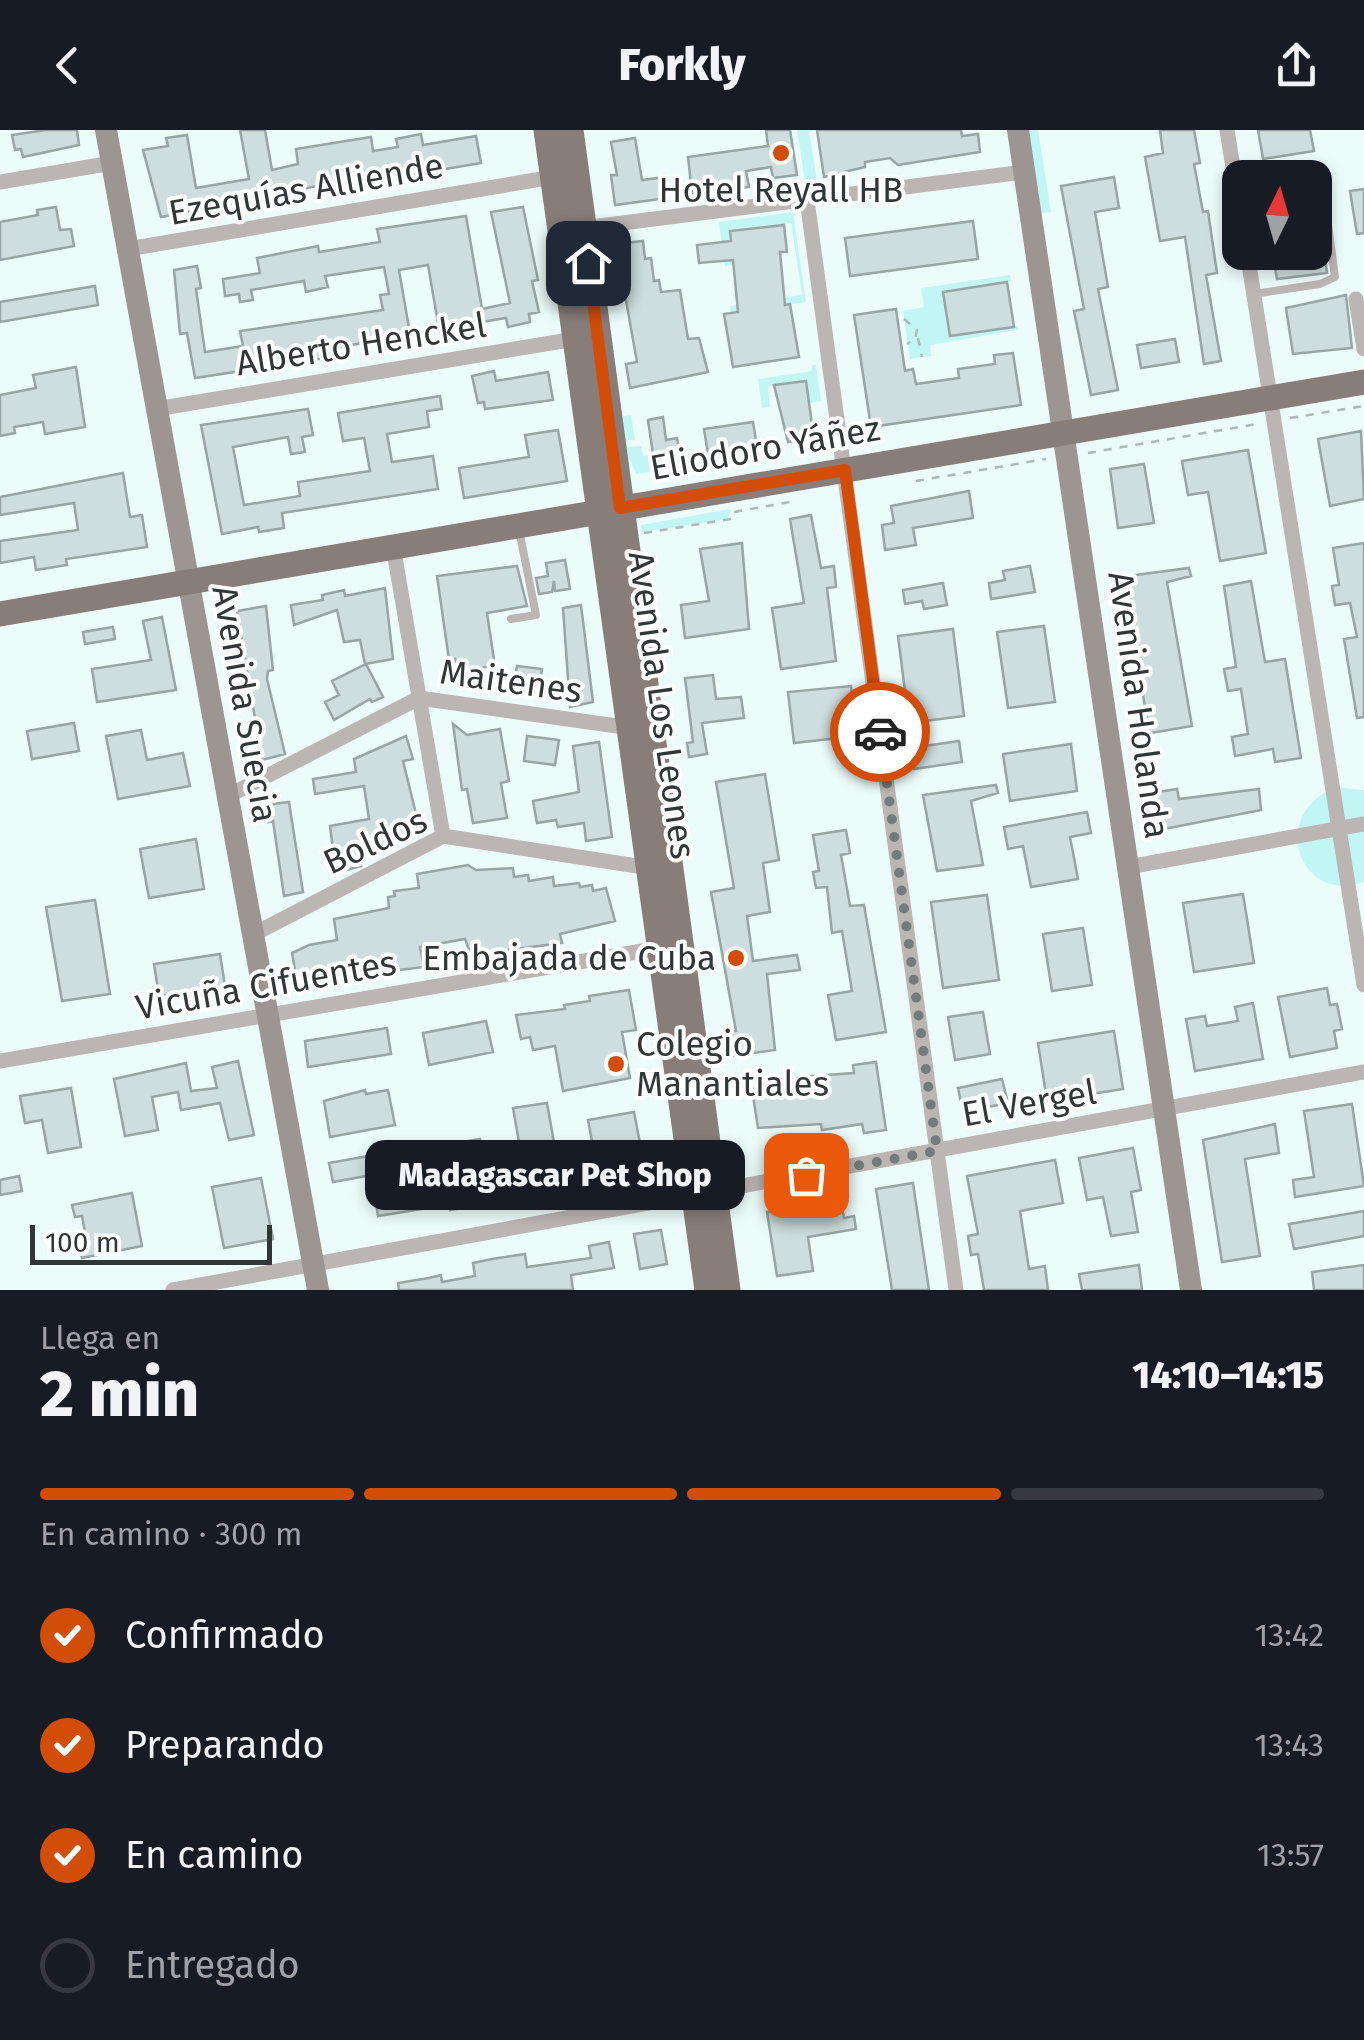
<!DOCTYPE html>
<html lang="es">
<meta charset="utf-8">
<style>
:root{--surface:#171b24;--page:#242831;--text:#f1f3f6;--muted:#9ea1a6;--line:#363941;--accent:#d24d07}
body{margin:0;font-family:"Fira Sans",sans-serif;background:var(--page);color:var(--text);height:100vh;display:flex;flex-direction:column;font-size:38px;white-space:nowrap}
*{box-sizing:border-box;margin:0}
p{font-size:32px;color:var(--muted)}
.icon{flex:none;width:55px;height:55px;fill:none;stroke:currentColor;stroke-width:2;stroke-linecap:round;stroke-linejoin:round}
.map{position:relative;height:1160px;overflow:hidden}
.panel{display:flex;flex-direction:column;background:var(--surface);flex:1}
.panel>*{flex:none}
.needle{width:65px;rotate:5deg}
.tools{position:absolute;left:1222px;top:30px;display:grid;gap:20px}
.tools a{display:grid;place-items:center;width:110px;height:110px;border-radius:20px;background:var(--surface);box-shadow:0 5px 15px #0003;font-size:50px}
.scale{position:absolute;left:30px;bottom:25px;width:242px;box-sizing:border-box;padding-left:10px;border:5px solid #313737;border-top:0;font-size:28px;line-height:35px;white-space:nowrap;color:#313737;-webkit-text-stroke:8px #fff;paint-order:stroke}
.pin{position:absolute;display:grid;place-items:center;width:85px;height:85px;color:#fff;margin:-42px;border-radius:20px;box-shadow:0 5px 15px #0006}
.courier{position:absolute;display:grid;place-items:center;width:100px;height:100px;margin:-50px;border:8px solid #d24d07;border-radius:50%;background:#fff;color:#222;box-shadow:0 2px 12px #0007}
.bubble{position:absolute;height:70px;border-radius:20px;background:var(--surface);box-shadow:0 5px 15px #0003;font-size:32px;font-weight:800;line-height:70px;text-align:center}
.headline em{font-style:normal;font-weight:800}
.headline div{display:flex;flex-direction:column-reverse}
.headline{display:flex;align-items:center;justify-content:space-between;height:170px;padding:0 40px}
h1{font-size:65px;font-weight:800;line-height:75px}
.bar{display:grid;grid-template-columns:repeat(4,1fr);gap:15px 10px;align-content:center;height:120px;padding:0 40px}
.bar i{height:12px;border-radius:8px;background:var(--line)}
.bar .current{background:var(--accent)}
.bar p{grid-column:span 4}
ol{padding:0 40px;list-style:none}
li{display:flex;align-items:center;gap:30px;height:110px}
li p{margin-inline-start:auto}
li .icon{padding:10px;border-radius:50%;background:var(--accent);color:#fff;stroke-width:4}
li:last-child{color:var(--muted)}
li i{width:55px;height:55px;border:5px solid var(--line);border-radius:50%}
header{display:flex;justify-content:space-between;align-items:center;height:130px;padding:0 40px;background:var(--surface);font-size:45px;font-weight:800}
.map>svg:first-child{display:block}
.green{fill:#c2f6f5}
.building{fill:#cedddd;stroke:#97a6a5;stroke-width:2.5}
.lines{fill:none;stroke-linecap:round;stroke-linejoin:round}
.path{stroke:#adb9b9;stroke-width:2.5;stroke-dasharray:8 8;stroke-linecap:butt}
.lane{stroke:#bbb5b3;stroke-width:8}
.street{stroke:#bbb5b3;stroke-width:15}
.secondary{stroke:#9d9591;stroke-width:22}
.primary{stroke:#887d79;stroke-width:25}
.done{stroke:#727c7c;stroke-width:10;stroke-dasharray:0 18}
.route{stroke:#d24d07;stroke-width:12}
.poi-dot{fill:#d24d07;stroke:#fff;stroke-width:4}
.labels{text-anchor:middle;dominant-baseline:central;stroke-width:8;stroke-linejoin:round;paint-order:stroke}
.street-label{font-size:35px;fill:#313737;stroke:#fff}
.poi-label{font-size:35px;fill:#313737;stroke:#fff}
</style>
<header><svg class="icon" aria-label="back" viewBox="0 0 24 24"><path d="M15 5l-7 7 7 7"/></svg>Forkly<svg class="icon" aria-label="share" viewBox="0 0 24 24"><path d="M12 15V3M7 8l5-5 5 5M5 13v7h14v-7"/></svg></header>
<div class="map">
<svg width="1364" height="1160" viewBox="0 0 1364 1160">
<rect width="100%" height="100%" fill="#ecfcfb"/>
<!-- green -->
<path class="green" d="M797,0H816L809,2L818,56L806,57Z
M1027,0H1038L1051,82L1040,83Z
M793,82L806,172L731,183L730,176L802,165L791,93L730,101L733,135L725,136L719,92Z
M1010,145L1011,151L943,163L950,206L1018,196V200L930,215L931,226L910,229L903,181L924,177L921,158Z
M812,235H816L821,271L809,273L805,251L768,256L770,277L762,278L758,249L812,241Z
M631,285L635,310H628L626,300L628,317L641,316L643,326L662,323L663,332L681,330L682,337L636,344L629,327L630,342H624L617,287Z
M731,379L728,389L642,402L641,395Z
M1336,657L1364,660V752C1300,775 1267,685 1336,657Z"/>
<!-- building -->
<path class="building" d="M46,0H77L79,15L23,27L21,19L15,20L12,5Z
M240,0H265L272,40L298,34L296,19L371,7L373,21L398,17L396,9L421,4L423,15L476,6L481,33L404,46L402,37L303,59L302,53L275,59L276,66L161,87L143,20L168,16L166,8L187,5L196,58L249,49Z
M766,0H790L797,45L773,48L771,37L746,41L749,57L692,63L688,27L768,16Z
M817,0H961L962,6L978,4L980,22L898,35L890,28L865,32V37L824,47Z
M1160,0H1194L1200,33L1194,34L1203,82L1208,81L1217,143L1206,145L1221,231L1204,234L1185,107L1160,111L1145,27L1163,23Z
M1258,0H1310L1314,21L1263,29Z
M635,8L642,50L665,47L668,68L615,75L611,45H617L611,12Z
M1114,47L1119,78L1095,82L1108,157L1098,159L1118,260L1091,265L1074,181L1084,179L1061,56Z
M1364,59V103L1357,104L1350,61Z
M56,77L60,100L71,99L74,116L0,130V92L38,85L37,80Z
M523,77L538,150L532,151L539,182L529,184L530,192L508,197L506,188L439,199L428,135L399,140L410,204L330,219L332,227L195,248L187,203L180,204L174,140L197,136L201,158L196,159L205,222L243,216L240,201L383,180L380,165L389,164L384,137L325,146L328,157L306,162L304,151L251,160L253,170L240,172L239,164L225,166L223,149L260,143L257,128L318,116L319,122L380,112L377,99L466,86L482,179L510,173L491,82Z
M1315,88H1320L1327,143L1277,149L1274,133L1283,128L1282,122H1315Z
M973,91L978,129L850,146L845,108Z
M784,95L787,122H780L785,175L790,174L799,227L733,237L724,184L738,182L733,130L699,133L697,115L731,111L730,101Z
M643,111L645,129L651,128L654,151L659,150L661,162L680,160L688,209L699,208L708,242L630,258L626,234L637,232L616,114Z
M1007,152L1014,197L950,206L943,162Z
M95,156L98,175L0,192V172Z
M1346,165L1352,218L1293,224L1286,178Z
M896,179L905,241L913,239L916,254L959,248L958,239L995,234L994,225L1013,223L1021,275L871,297L854,185Z
M1175,209L1179,232L1141,238L1137,215Z
M76,237L85,297L45,304L43,292L14,297L15,303L0,306V265L36,258L33,245Z
M494,241L496,251L548,242L553,270L485,279L484,272L478,273L472,246Z
M806,251L814,309L788,312L774,255Z
M440,266L442,279L427,281L429,297L387,304L392,332L433,326L438,359L282,383L284,398L259,402L258,397L222,404L201,295L308,279L313,305L302,307L305,322L291,324L288,307L233,317L244,375L300,366L298,352L370,341L364,308L343,311L338,283Z
M663,287L666,310L677,308L681,330L663,333L662,323L653,324L648,290Z
M753,292L757,317L708,324L704,299Z
M558,300L567,351L464,368L459,338L529,327L525,305Z
M1361,301L1364,369L1330,376L1318,309Z
M1248,320L1266,423L1220,431L1208,362L1188,365L1182,331Z
M1144,334L1154,393L1118,398L1110,339Z
M123,343L130,387L142,385L147,417L66,429L67,435L36,440L34,427L0,433V411L78,400L74,373L0,385V367Z
M969,361L973,388L913,398L916,415L885,420L882,395L894,393L891,376Z
M811,385L821,438L834,436L836,457L827,458L836,531L781,539L772,478L804,473L790,389Z
M742,413L749,499L685,508L681,475L709,471L700,419Z
M1364,413V587L1357,588L1344,509L1357,507L1350,473L1335,475L1332,456L1339,455L1333,418Z
M565,430L570,459L555,461L554,451L552,462L539,464L536,448L548,446L546,433Z
M517,436L527,476L487,483L495,536L456,541L455,529L449,530L437,446Z
M1030,436L1035,462L991,469L989,453L1005,450L1003,441Z
M1189,438L1191,446L1167,452L1192,596L1145,604L1143,590H1147L1126,458L1122,459L1120,447Z
M1251,451L1265,532L1285,529L1301,628L1275,632L1273,619L1235,626L1232,607L1248,604L1241,559L1228,561L1224,539L1236,537L1224,456Z
M943,453L947,475L924,479L922,471L905,474L903,460Z
M385,458L393,529L365,534L360,510L344,512L337,480L294,495L291,475L323,470L322,465L344,460L345,466Z
M581,475L593,572L570,577L563,478Z
M266,476L273,540L268,541L267,549L285,624L262,630L237,481Z
M162,487L176,560L97,572L92,539L151,530L143,491Z
M1044,496L1055,572L1008,578L997,502Z
M113,497L115,509L85,514L83,502Z
M953,499L964,586L909,593L898,506Z
M366,534L383,567L372,572L370,569L334,590L325,572L339,565L332,551Z
M517,536L542,539L540,553L532,552V558L514,556Z
M713,545L716,569L741,567L744,588L702,593L707,624L689,627L687,613L693,612L685,548Z
M851,556L856,606L794,613L788,562Z
M74,593L79,621L32,629L27,601Z
M453,594L467,605L500,599L509,651L501,653L507,688L473,693L467,659L462,660Z
M141,600L147,630L183,623L190,656L118,669L106,606Z
M406,606L413,629L403,631L421,704L372,714L373,721L358,723L361,736L336,743L330,696L369,689L364,656L315,664L313,649L356,642L354,629Z
M527,606L559,610L555,635L524,631Z
M959,611L962,632L914,639L911,618Z
M599,612L612,707L586,711L584,693L558,697L556,690L537,693L533,671L579,662L573,616Z
M1071,614L1077,661L1010,671L1003,624Z
M765,644L779,730L763,733L770,782L747,786L753,831L797,825L800,840L767,844L775,920L731,926L727,902L736,901L711,762L734,758L716,652Z
M996,655L998,663L971,671L983,735L937,741L923,665Z
M1177,659L1179,669L1259,659L1261,680L1159,700L1152,663Z
M289,672L303,762L284,766L273,691L268,692L265,675Z
M1087,682L1091,703L1070,707L1078,749L1031,757L1023,716L1008,719L1004,697Z
M846,700L850,723L841,725L850,776L864,775L886,902L836,910L828,865L852,861L842,801L832,803L827,757L816,758L813,742L819,741L813,705Z
M196,709L204,759L149,768L140,719Z
M468,735L476,740L513,738L514,747L528,745L529,751L553,747L554,756L579,753L580,757L592,755L593,761L606,758L615,791L560,804L562,813L471,825L465,809L420,817L424,837L359,845L358,834L328,838L330,846L297,851L292,823L309,815L337,810L334,789L389,778L388,767L395,766L394,761L419,758L417,744Z
M1243,764L1254,833L1194,842L1183,773Z
M987,765L999,850L943,858L931,772Z
M95,770L110,864L62,871L46,777Z
M1083,798L1092,855L1052,861L1043,804Z
M220,824L225,856L159,866L154,834Z
M1327,858L1330,875L1337,874L1342,899L1334,901L1337,918L1290,927L1278,867Z
M629,860L636,900L622,902L630,948L563,961L555,916L533,920L530,907L521,909L516,885L565,879L564,875L590,871L589,866Z
M1253,873L1263,929L1195,941L1186,889L1205,886L1207,896L1238,891L1235,877Z
M983,882L990,924L955,930L948,887Z
M486,891L493,922L429,935L423,903Z
M387,898L391,924L308,937L305,911Z
M1114,901L1123,959L1047,971L1038,913Z
M238,931L254,1005L229,1010L220,973L181,980L178,962L152,967L158,1000L125,1006L114,949L186,933L191,961L217,958L212,937Z
M876,932L886,1000L864,1003L862,994L822,1000L821,994L758,998L752,959L798,953L797,947L854,943L853,935Z
M1002,949L1008,973L963,982L958,958Z
M71,958L81,1017L48,1023L42,990L25,993L20,966Z
M365,960L366,964L388,960L395,995L330,1007L324,971Z
M547,973L561,1052L527,1058L513,978Z
M1352,974L1364,1056L1295,1067L1293,1050L1314,1047L1304,981Z
M634,982L643,1029L597,1038L588,990Z
M1275,994L1279,1023L1245,1029L1260,1126L1222,1132L1203,1010Z
M480,1009L492,1073L450,1080L438,1016Z
M413,1018L422,1079L378,1086L372,1045L333,1052L329,1033Z
M1133,1018L1141,1060L1131,1062L1138,1102L1111,1106L1103,1067L1087,1070L1079,1028Z
M1055,1030L1063,1073L1020,1081L1029,1139L1045,1136L1048,1160H984L978,1124L971,1125L968,1106L978,1104L967,1046Z
M19,1046L22,1061L0,1065V1050Z
M261,1048L273,1109L224,1118L212,1057Z
M913,1053L929,1160H892L876,1059Z
M132,1063L142,1116L82,1128L79,1115L87,1113L82,1086L75,1087L72,1075Z
M841,1070L844,1088L854,1086L856,1099L808,1107L813,1141L777,1146L767,1082Z
M1364,1081V1106L1294,1119L1289,1094Z
M661,1100L667,1134L640,1139L634,1104Z
M609,1112L614,1138L571,1145L573,1160H399L398,1153L429,1148L441,1145L442,1152L475,1146L473,1133L492,1129L525,1124L527,1137L591,1128L589,1116Z
M1139,1135L1142,1160H1082L1079,1144Z
M1364,1135V1160H1314L1312,1142Z"/>
<g class="lines">
<!-- path -->
<path class="path" d="M1226,90L1231,117
M904,189L917,200L915,209L907,214
M918,208L922,227
M1290,288L1364,276
M1088,323L1257,294
M916,351L1046,329
M644,403L731,389L734,382L790,372"/>
<!-- lane -->
<path class="lane" d="M1254,164L1320,154L1335,147L1323,57
M511,489L536,485L519,400"/>
<!-- street -->
<path class="street" d="M1227,0L1240,81
M0,52L112,33
M807,70L956,1160
M583,98L1024,42
M128,119L553,47
M1247,122L1364,855
M1356,169L1364,219
M156,279L575,209
M393,416L443,706
M226,667L419,568L631,598
M1128,737L1364,694
M252,805L443,706L650,738
M0,931L660,818
M173,1160L1364,942"/>
<!-- secondary -->
<path class="secondary" d="M106,0L318,1160
M1018,0L1191,1160"/>
<!-- primary -->
<path class="primary" d="M546,0L707,1160
M571,0L728,1160
M0,484L1364,252"/>
</g>
<g class="lines">
<!-- done -->
<path class="done" d="M806,1045L937,1021L880,602"/>
<!-- route -->
<path class="route" d="M588,133L620,378L845,340L880,602"/>
</g>
<!-- markers -->
<g class="poi-dot">
<circle cx="781" cy="23" r="10"/>
<circle cx="736" cy="828" r="10"/>
<circle cx="616" cy="934" r="10"/>
</g>
<g class="labels">
<!-- street labels -->
<g class="street-label">
<text transform="translate(306 59) rotate(-10)">Ezequías Alliende</text>
<text transform="translate(361 214) rotate(-9)">Alberto Henckel</text>
<text transform="translate(765 318) rotate(-10)">Eliodoro Yáñez</text>
<text transform="translate(511 551) rotate(8)">Maitenes</text>
<text transform="translate(245 574) rotate(80)">Avenida Suecia</text>
<text transform="translate(662 575) rotate(82)">Avenida Los Leones</text>
<text transform="translate(1139 575) rotate(82)">Avenida Holanda</text>
<text transform="translate(375 711) rotate(-25)">Boldos</text>
<text transform="translate(266 855) rotate(-10)">Vicuña Cifuentes</text>
<text transform="translate(1029 973) rotate(-10)">El Vergel</text>
</g>
<!-- poi labels -->
<g class="poi-label">
<text x="781" y="60">Hotel Reyall HB</text>
<text x="716" y="828" text-anchor="end">Embajada de Cuba</text>
<text x="636" y="914" text-anchor="start">Colegio<tspan x="636" dy="40">Manantiales</tspan></text>
</g>
</g>
</svg>
<div class="tools">
<a><svg class="needle" viewBox="-14 -14 28 28"><path d="M0-13l5 13h-10z" fill="#e53935"/><path d="M0 13l5-13h-10z" fill="#9ea1a6"/></svg></a>
</div>
<div class="scale">100 m</div>
<div class="pin" style="left:806px;top:1045px;background:#ea580c"><svg class="icon" aria-label="bag" viewBox="0 0 24 24"><path d="M5 8h14l-1 12H6zM9 8a3 3 0 0 1 6 0"/></svg></div>
<div class="pin" style="left:588px;top:133px;background:#1f2937"><svg class="icon" aria-label="home" viewBox="0 0 24 24"><path d="M3 11l9-7 9 7M6 9v11h12V9"/></svg></div>
<div class="courier" style="left:880px;top:602px"><svg class="icon" aria-label="car" viewBox="0 0 24 24"><path d="M5 17H2v-5l4-1 3-4h7l3 4 3 1v5h-3M9 17h6M6 11h13"/><circle cx="7" cy="17" r="2"/><circle cx="17" cy="17" r="2"/></svg></div>
<div class="bubble" style="left:365px;top:1010px;width:380px">Madagascar Pet Shop</div>
</div>
<section class="panel">
<div class="headline"><div><h1>2 min</h1><p>Llega en</p></div><em>14:10–14:15</em></div>
<div class="bar"><i class="current"></i><i class="current"></i><i class="current"></i><i></i><p>En camino · 300 m</p></div>
<ol>
<li><svg class="icon" aria-label="check" viewBox="0 0 24 24"><path d="M5 12l5 5 9-10"/></svg>Confirmado<p>13:42</p></li>
<li><svg class="icon" aria-label="check" viewBox="0 0 24 24"><path d="M5 12l5 5 9-10"/></svg>Preparando<p>13:43</p></li>
<li><svg class="icon" aria-label="check" viewBox="0 0 24 24"><path d="M5 12l5 5 9-10"/></svg>En camino<p>13:57</p></li>
<li><i></i>Entregado</li>
</ol>
</section>
